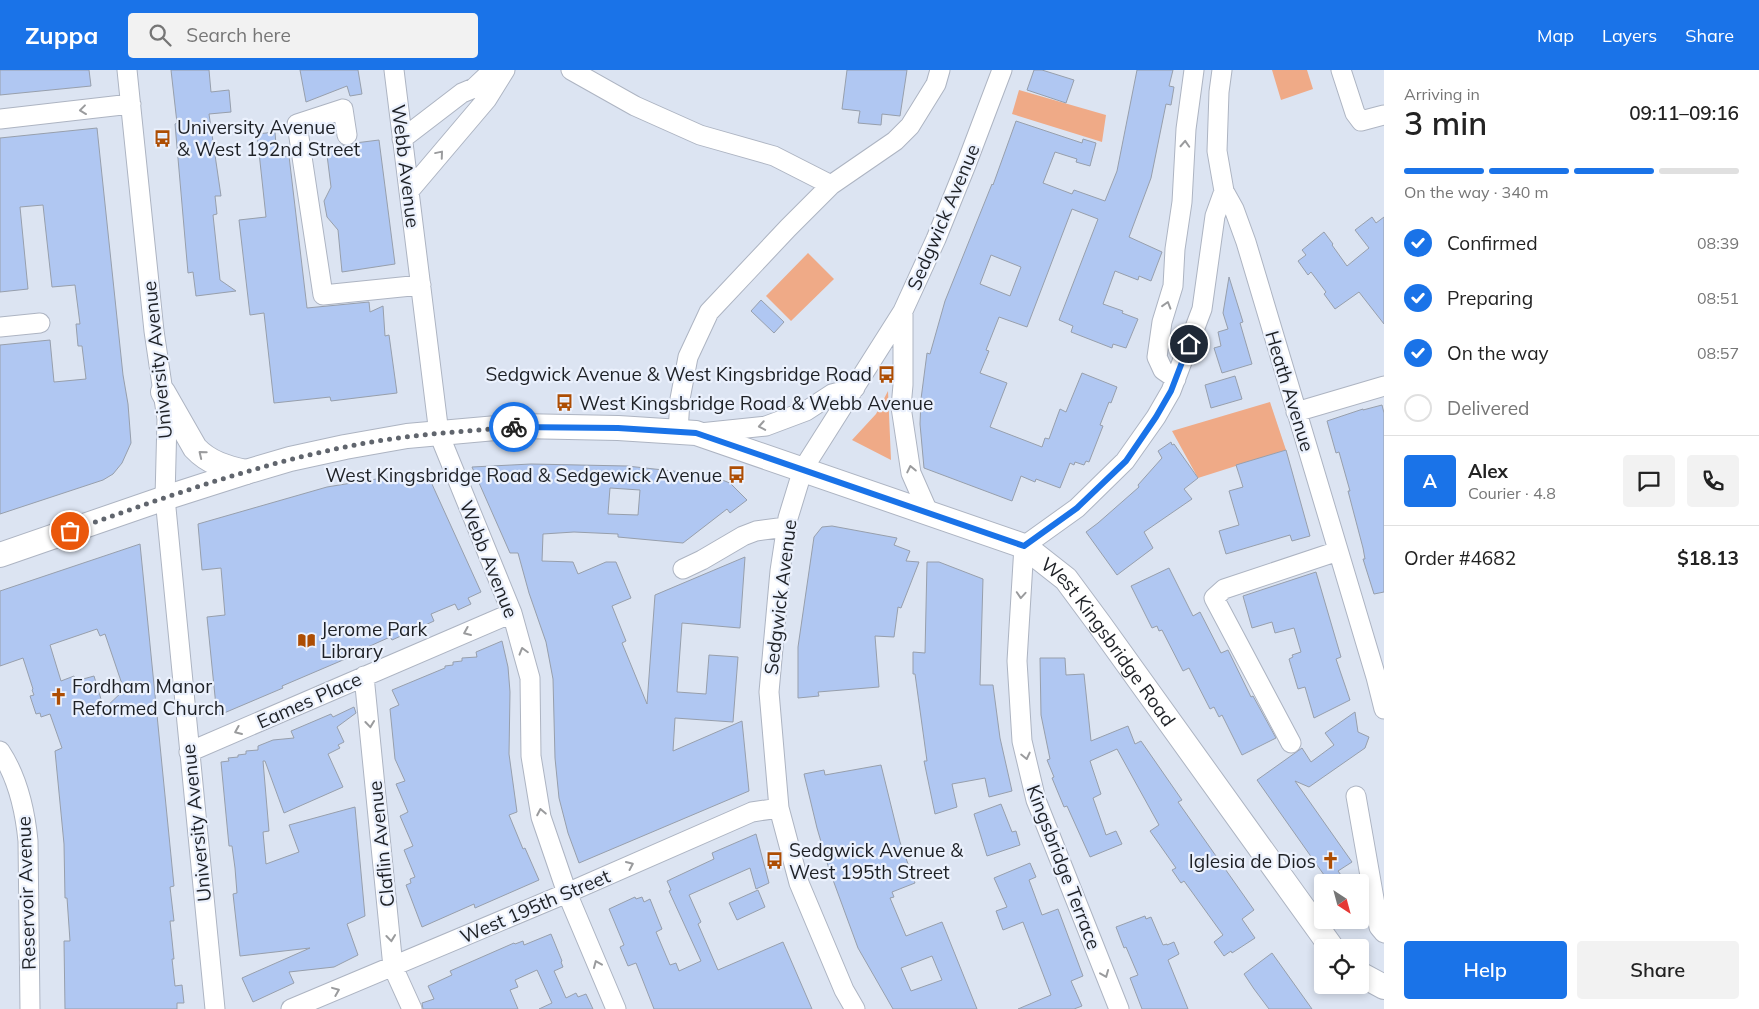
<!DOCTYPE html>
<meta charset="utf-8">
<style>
:root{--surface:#fff;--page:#f2f2f2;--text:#222;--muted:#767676;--line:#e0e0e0;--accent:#1a73e8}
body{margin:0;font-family:Mulish,sans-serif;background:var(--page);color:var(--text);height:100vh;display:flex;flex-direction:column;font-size:19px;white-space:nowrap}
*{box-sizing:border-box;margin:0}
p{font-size:16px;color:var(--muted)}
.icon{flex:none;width:28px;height:28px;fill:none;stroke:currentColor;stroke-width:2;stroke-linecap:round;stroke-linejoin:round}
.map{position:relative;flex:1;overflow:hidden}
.sheet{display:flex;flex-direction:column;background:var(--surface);width:375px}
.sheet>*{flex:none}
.needle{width:32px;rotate:144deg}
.buttons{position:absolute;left:1314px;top:804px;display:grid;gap:10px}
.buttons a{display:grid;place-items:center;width:55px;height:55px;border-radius:5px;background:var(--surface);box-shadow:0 2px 8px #0003;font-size:25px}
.pin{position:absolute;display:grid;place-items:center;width:42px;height:42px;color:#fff;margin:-21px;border:2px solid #fff;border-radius:50%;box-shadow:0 1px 5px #0007}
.courier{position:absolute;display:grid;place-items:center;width:50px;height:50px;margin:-25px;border:4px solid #1a73e8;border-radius:50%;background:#fff;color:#222;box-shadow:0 1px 6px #0007}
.overview em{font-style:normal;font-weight:600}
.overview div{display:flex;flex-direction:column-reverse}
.overview{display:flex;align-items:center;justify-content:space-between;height:85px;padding:0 20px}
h1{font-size:32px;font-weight:600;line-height:38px}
.bar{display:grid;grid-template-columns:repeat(4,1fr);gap:8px 5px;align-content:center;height:60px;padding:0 20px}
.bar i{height:6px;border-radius:4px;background:var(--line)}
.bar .selected{background:var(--accent)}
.bar p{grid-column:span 4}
.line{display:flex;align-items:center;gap:12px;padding:0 20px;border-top:1px solid var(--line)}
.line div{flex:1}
.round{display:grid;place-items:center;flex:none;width:52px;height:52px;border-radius:5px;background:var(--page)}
ol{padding:0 20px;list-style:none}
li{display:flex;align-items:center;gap:15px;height:55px}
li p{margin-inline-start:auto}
li .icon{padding:5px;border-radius:50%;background:var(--accent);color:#fff;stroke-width:4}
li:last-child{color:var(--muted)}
li i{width:28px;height:28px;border:2px solid var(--line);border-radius:50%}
.button{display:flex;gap:10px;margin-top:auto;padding:10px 20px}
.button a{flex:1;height:58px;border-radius:5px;background:var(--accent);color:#fff;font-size:20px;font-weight:600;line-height:58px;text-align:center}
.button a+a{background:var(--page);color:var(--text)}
header{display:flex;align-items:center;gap:30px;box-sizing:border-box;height:70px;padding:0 25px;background:var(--accent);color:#fff}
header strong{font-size:24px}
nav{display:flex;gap:28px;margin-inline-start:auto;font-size:18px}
.search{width:350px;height:45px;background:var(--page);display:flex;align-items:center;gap:12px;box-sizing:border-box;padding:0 18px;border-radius:5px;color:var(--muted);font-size:19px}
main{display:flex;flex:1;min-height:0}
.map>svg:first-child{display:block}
.green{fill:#efaa87}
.building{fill:#b0c7f2;stroke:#979fac;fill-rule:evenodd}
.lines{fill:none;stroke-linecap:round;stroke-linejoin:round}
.minor-casing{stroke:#adb4c2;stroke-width:21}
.major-casing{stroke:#adb4c2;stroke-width:26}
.minor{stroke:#fff;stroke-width:19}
.major{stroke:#fff;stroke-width:24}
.oneway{stroke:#9a9b9d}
.done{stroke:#60656d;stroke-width:5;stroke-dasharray:0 9}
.route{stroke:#1a73e8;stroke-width:6}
.labels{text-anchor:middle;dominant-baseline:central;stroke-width:4.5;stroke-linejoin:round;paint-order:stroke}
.poi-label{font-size:19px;fill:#1e2126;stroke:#ebf1fd;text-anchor:start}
.street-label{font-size:19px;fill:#1e2126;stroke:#ebf1fd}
</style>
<header>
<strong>Zuppa</strong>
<div class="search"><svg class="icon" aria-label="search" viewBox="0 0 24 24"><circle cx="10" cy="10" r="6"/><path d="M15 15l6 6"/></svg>Search here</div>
<nav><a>Map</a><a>Layers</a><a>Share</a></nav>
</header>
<main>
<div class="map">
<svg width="1384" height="939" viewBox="0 0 1384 939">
<rect width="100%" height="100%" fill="#dce4f2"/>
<!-- green -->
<path class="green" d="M1272,0H1307L1313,19L1281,30Z
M1019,20L1106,45L1102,72L1012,44Z
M808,183L834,209L791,251L766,226Z
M888,321L891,390L852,370L876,344Z
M1270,332L1286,380L1198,408L1172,361Z"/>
<!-- building -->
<path class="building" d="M0,0H89L91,16L0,25Z
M171,0H209L211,22L229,20L231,42L209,44L221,126H215L217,144L213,145L220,210L236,221L196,226L193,202L188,203L175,54L177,53Z
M300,0H358L362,24L350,26L347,16L306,32Z
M847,0H907L900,46L882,44L881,55L858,53L860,41L842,39Z
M1034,0H1042L1074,10L1066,33L1027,20Z
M1137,0H1173L1169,16L1174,17L1171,35L1166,34L1151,108L1129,167L1162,182L1151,211L1139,206L1138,210L1115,201L1103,234L1123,241L1122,243L1138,249L1126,278L1113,274L1112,278L1071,262L1073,256L1059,250L1098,149L1072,139L1027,257L999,247L986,280L989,281L980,303L1007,313L990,357L1042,377L1045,368L1049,369L1060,339L1066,342L1082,303L1117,317L1111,333L1109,332L1100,355L1103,356L1089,392L1086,391L1084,395L1075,392L1074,395L1070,393L1060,418L1036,409L1035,412L1021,406L1012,431L924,398L920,354L921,329L927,283L930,284L945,231L992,114L993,115L1016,51L1082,73L1083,69L1096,73L1090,96L1076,92L1077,89L1055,82L1043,113L1072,124L1074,120L1105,131L1117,101ZM991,185L1021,197L1010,226L980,214Z
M97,58L123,305L128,334L131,373L122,393L113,404L103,410L0,444V275L50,270L54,312L86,309L82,276H78L76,254H80L75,215L52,217L43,135L20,137L28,219L0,222V68Z
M275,62L277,87L289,86L307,238L369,232L370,242L383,236L385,266L389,265L397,323L331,331L330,327L274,333L264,243L250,245L239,150L266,147L257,64Z
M379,70L395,194L342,202L338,160L327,147L324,131L331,117L326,77L342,75L348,76L355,73Z
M1372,147L1376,153L1384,147V254L1359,222L1335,239L1324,224L1326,222L1311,202L1308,205L1298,191L1306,185L1302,180L1324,162L1333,174L1332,175L1347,196L1369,178L1355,160Z
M1229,207L1243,252L1240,253L1252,294L1222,303L1214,278L1221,276L1218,262L1228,259L1223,243Z
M761,230L784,252L774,263L751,241Z
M1235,306L1242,329L1211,338L1205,315Z
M1382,335L1384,343V522L1374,524L1363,489H1365L1363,478L1348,421H1350L1339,382L1336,383L1327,351L1363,339V340Z
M1171,372L1172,375L1174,374L1198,408L1184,419L1192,429L1144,462L1153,478L1117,505L1086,462L1098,453L1139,417L1138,415L1162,388L1158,381Z
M1286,380L1310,466L1292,471L1290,465L1226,484L1219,461L1239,455L1229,421L1243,417L1236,395Z
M531,394L627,396L709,405L730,413L747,430L730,443L727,439L683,473L618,467V464L574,462L543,464L542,491L573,492L578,504L606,492H616L631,528L612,536L626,571L622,573L647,634L655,525L745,487L740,558L682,553L677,622L706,624L709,585L738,587L733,652L675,648L673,681L742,651L749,721L579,793L568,763L559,728L555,688L553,609L546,572L529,523L518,483H510L472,397ZM610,418L640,420L638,445L608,444Z
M426,401L481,522L468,528L471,534L458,540L455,534L431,544L434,551L392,570L390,567L350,585V587L282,616L283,618L217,646L207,547L225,545L221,498L202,500L198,454L327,417Z
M832,456L897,468L894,475L910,481L906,491L919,492L901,538L898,537L894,567L875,566L879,617L818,622L819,626L798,628V577L814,467L822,457Z
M140,474L174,816L170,817L174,851H170L174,889H172L175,916L182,915L184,933H177V939H65L64,871H70L67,828H65L64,774L55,681L62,678L50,644L41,647L40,643L36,644L30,626L34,625L32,620L33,619L23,588L0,596V521ZM97,559L100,566L105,564L124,620L104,639L94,606L76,611L74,606L61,611L50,575Z
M927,492H939L983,509L980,615H993L1000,668L1012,721L989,727L985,708L952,714L957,737L935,744L924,691H927L915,604H913V582L925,583Z
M1169,498L1193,546L1200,542L1221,583L1228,580L1251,627L1253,626L1276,668L1242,685L1222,645L1219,647L1214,637L1210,639L1189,598L1183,601L1162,560L1159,561L1157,556L1152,558L1131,516Z
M1316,502L1341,587L1336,589L1350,630L1314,648L1305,617L1298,619L1289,589L1293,587L1292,585L1301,582L1294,558L1275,563L1272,552L1252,558L1243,526Z
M502,571L508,597L510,622L509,684L517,742L509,745L523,779L525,778L539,810L475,838L474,834L422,857L406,815L411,813L410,809L415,807L404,780L413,776L400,746L408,742L396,714L405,711L395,689L390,639L399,635L392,620L445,598V596L453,595V592L462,591V588L477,587L476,582Z
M1040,588H1065L1066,605L1084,604L1091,671L1128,656L1135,674L1141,671L1182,730L1178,732L1254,840L1242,849L1255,868L1232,883L1231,881L1224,886L1214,872L1223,865L1184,811L1181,813L1172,800L1176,798L1150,761L1159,755L1117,679L1090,691L1101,724L1093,728L1106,765L1116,761L1122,774L1090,787L1067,736L1064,737L1052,708L1054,707L1047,690L1050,689L1041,645Z
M354,637L356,643L337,657L344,672L338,675L340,678L328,684L343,717L284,743L265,691H263L269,761L263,762L266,794L299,782L289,755L355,737L365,846L347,854L358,885L334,897L289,902L294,913L253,932L242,908L310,878L240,886L233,824L237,823L235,798L232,776H229L221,692L229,691L228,688L238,687V685L246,684V681L258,680V676L273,670L294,668L291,661L331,644L333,647Z
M1355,642L1358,662L1369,667L1365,678L1309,717L1295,711L1352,792L1338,801L1341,805L1329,812L1257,710L1302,678L1311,692L1334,675L1325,663Z
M881,695L900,772L915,813L892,822L894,827L890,828L906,866L942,852L977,939H893L858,878L829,799L817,758L804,704L824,700L825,705ZM932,886L942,910L911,921L901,898Z
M1001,734L1012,762L1016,761L1020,775L987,786L974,744Z
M756,764L769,813L756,819L750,798L689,825L701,852L698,854L718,900L783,872L812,939H654L636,893L628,896L620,877L624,875L609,839L635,827L636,829L642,827L644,832L650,829L662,859L656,862L670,895L676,893L679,901L701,891L669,821L671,820L667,811L714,789L712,783Z
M1030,793L1036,807L1029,810L1042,845L1058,839L1083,906L1071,911L1082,936L1074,939H1018L1051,925L1023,852L1003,860L996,841L1007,837L994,808Z
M758,820L765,837L737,850L729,833Z
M1145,846L1146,849L1151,847L1163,875L1167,874V875L1174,872L1179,884L1168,890L1188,939H1142L1130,908L1138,905L1126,877L1124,878L1116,857Z
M551,864L562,891L561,892L563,897L554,901L566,928L576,923L578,927L586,924L593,939H539L552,933L537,900L515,910L518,917L510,920L518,939H423L422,933L434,929L428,916L452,905L450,901L514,873L515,874L523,871L524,875Z
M1272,883L1312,939H1269L1254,919L1244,904Z"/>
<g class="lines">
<defs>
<path id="minor" d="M127,0L154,261L167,349L165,428L215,939
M394,0L439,364L512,543L530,608L531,686L541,747L567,823L616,939
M571,0L635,36L700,65L774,86L831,115L895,71L910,56L936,14L940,0
M1222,0L1219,22L1217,81L1224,121L1234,139L1246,172L1376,607L1384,639
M1341,0L1355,43L1361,51L1384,45
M0,49L131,34
M347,65L343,39L297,54L323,225L421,215
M402,69L462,23L474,18L493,0
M409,121L487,29L505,0
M903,241V315L901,337L911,403L929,444
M0,257L40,253
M1176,309L1163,300L1157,287L1162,252L1173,216L1175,179L1182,132L1186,59L1194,0
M1296,342L1384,316
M678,363L680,329L688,287L709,242L788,158L831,115
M700,363L766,356L806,341L832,324L855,318
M683,499L702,490L743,466L756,461L786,457
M364,606L393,897L412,939
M1291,673L1214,528L1224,519L1338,481
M0,681C18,708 25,740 28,771L30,939
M189,682L512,543
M1356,726L1379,857L1384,863
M291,939L567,823L752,742L779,738
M855,939L844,920L799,813L779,738L769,622L780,501L788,448L803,399L903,241L936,169L966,95L1002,0
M1119,939L1036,730L1022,671L1017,591L1024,476L1077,438L1125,391L1156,347L1171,321L1202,239L1215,146L1224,121"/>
<g id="major">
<path d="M163,322L195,378C209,393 227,398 246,402"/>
<path id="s1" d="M0,485L165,428L246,402L290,389L345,377L407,366L519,356L618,358L696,363L1024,476L1066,509L1100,555L1332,878"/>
<path d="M1360,904L1384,917"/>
</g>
</defs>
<!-- minor casing -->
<use href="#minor" class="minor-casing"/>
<!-- major casing -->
<use href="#major" class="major-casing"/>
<!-- minor -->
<use href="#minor" class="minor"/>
<!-- major -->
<use href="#major" class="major"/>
</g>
<!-- one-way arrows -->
<defs><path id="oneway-chevron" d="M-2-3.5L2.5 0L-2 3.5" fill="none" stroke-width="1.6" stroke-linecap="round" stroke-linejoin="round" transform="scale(1.25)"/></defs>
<g class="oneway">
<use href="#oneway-chevron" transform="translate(83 40) rotate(173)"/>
<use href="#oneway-chevron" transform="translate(1185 74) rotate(-87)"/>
<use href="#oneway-chevron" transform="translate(440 84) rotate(-50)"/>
<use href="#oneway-chevron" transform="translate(1167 235) rotate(-73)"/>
<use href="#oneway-chevron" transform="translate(762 356) rotate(170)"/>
<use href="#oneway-chevron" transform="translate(202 384) rotate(-141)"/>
<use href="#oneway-chevron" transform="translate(911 399) rotate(-102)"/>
<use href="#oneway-chevron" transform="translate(1021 525) rotate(94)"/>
<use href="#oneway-chevron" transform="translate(467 562) rotate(157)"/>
<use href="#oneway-chevron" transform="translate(523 581) rotate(-106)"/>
<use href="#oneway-chevron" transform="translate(370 654) rotate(84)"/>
<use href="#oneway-chevron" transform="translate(238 661) rotate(157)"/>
<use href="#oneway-chevron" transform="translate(1026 686) rotate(77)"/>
<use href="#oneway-chevron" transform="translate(541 742) rotate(-101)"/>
<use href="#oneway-chevron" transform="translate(630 795) rotate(-24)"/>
<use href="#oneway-chevron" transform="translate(391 868) rotate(84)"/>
<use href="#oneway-chevron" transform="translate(597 894) rotate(-113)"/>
<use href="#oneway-chevron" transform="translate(1105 904) rotate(68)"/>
<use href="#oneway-chevron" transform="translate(336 921) rotate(-22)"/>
</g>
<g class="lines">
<!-- done -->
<path class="done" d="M70,461C160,429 251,396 345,377C401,365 457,362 514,357"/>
<!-- route -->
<path class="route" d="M514,357L618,358L696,363L1024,476L1077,438L1126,391L1156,347L1171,321L1189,274"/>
</g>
<!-- icons -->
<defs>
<symbol id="bus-bare" viewBox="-9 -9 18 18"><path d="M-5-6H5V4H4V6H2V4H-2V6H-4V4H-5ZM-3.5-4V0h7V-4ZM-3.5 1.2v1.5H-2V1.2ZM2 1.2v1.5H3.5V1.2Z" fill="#ad4d03" stroke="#ebf1fd" stroke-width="2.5" paint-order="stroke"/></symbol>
<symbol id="library-bare" viewBox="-9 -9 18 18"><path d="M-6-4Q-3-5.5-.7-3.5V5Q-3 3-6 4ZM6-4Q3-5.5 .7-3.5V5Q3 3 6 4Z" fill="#ad4d03" stroke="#ebf1fd" stroke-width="2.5" paint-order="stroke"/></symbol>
<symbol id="church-bare" viewBox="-9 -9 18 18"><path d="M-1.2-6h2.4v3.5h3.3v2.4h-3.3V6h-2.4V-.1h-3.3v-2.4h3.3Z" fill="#ad4d03" stroke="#ebf1fd" stroke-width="2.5" paint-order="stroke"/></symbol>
</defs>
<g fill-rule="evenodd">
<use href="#bus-bare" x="150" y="56" width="25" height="25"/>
<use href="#bus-bare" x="874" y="292" width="25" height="25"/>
<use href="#bus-bare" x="552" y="320" width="25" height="25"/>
<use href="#bus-bare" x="724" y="392" width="25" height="25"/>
<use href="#library-bare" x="294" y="558" width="25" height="25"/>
<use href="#church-bare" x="46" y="614" width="25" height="25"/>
<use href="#bus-bare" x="762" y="778" width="25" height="25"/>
<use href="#church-bare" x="1318" y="778" width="25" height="25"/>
</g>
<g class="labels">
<!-- poi labels -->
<g class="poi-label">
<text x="177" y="57">University Avenue<tspan x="177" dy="22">&amp; West 192nd Street</tspan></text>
<text x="872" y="304" text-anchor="end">Sedgwick Avenue &amp; West Kingsbridge Road</text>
<text x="579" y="333">West Kingsbridge Road &amp; Webb Avenue</text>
<text x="722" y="405" text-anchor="end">West Kingsbridge Road &amp; Sedgewick Avenue</text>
<text x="321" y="559">Jerome Park<tspan x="321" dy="22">Library</tspan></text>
<text x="72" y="616">Fordham Manor<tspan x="72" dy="22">Reformed Church</tspan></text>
<text x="789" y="780">Sedgwick Avenue &amp;<tspan x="789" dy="22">West 195th Street</tspan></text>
<text x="1316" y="791" text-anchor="end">Iglesia de Dios</text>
</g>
<!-- street labels -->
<g class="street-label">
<text transform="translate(406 96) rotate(83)">Webb Avenue</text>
<text transform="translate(943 147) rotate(-67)">Sedgwick Avenue</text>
<text transform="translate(157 290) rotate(-96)">University Avenue</text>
<text transform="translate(1290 321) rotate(73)">Heath Avenue</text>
<text transform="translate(489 489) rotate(68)">Webb Avenue</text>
<text transform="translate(780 527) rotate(-83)">Sedgwick Avenue</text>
<text stroke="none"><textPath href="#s1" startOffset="1190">West Kingsbridge Road</textPath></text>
<text transform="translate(309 630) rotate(-24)">Eames Place</text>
<text transform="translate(196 753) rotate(-96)">University Avenue</text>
<text transform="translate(381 774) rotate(-96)">Claflin Avenue</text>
<text transform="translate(1064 797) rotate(69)">Kingsbridge Terrace</text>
<text transform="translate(26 823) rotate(-92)">Reservoir Avenue</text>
<text transform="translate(535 836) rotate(-23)">West 195th Street</text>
</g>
</g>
</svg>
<div class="buttons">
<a><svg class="needle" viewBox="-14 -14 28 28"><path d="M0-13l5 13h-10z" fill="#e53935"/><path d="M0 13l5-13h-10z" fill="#767676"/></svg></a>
<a><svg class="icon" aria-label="locate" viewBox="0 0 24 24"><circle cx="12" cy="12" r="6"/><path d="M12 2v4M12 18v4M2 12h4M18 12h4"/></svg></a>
</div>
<div class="pin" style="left:70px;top:461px;background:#ea580c"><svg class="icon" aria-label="bag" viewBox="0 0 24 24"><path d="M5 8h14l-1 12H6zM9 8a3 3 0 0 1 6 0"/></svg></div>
<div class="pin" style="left:1189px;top:274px;background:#1f2937"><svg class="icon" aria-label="home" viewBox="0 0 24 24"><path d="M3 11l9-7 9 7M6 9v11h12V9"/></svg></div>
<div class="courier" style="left:514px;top:357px"><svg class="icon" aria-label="bike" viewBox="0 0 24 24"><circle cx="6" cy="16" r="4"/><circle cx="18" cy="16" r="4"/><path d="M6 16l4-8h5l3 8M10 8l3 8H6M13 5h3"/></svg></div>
</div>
<section class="sheet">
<div class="overview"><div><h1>3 min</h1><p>Arriving in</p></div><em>09:11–09:16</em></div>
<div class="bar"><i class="selected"></i><i class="selected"></i><i class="selected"></i><i></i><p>On the way · 340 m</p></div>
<ol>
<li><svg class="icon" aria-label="check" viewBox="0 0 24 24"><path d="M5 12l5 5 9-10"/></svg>Confirmed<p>08:39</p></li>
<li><svg class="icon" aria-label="check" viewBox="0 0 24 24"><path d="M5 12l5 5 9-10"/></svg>Preparing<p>08:51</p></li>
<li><svg class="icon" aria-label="check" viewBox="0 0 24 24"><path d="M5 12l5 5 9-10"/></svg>On the way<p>08:57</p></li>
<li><i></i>Delivered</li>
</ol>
<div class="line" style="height:90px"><b class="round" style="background:var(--accent);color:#fff">A</b><div><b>Alex</b><p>Courier · 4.8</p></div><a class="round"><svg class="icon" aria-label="chat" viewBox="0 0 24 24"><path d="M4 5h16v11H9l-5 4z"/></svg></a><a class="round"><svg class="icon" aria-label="phone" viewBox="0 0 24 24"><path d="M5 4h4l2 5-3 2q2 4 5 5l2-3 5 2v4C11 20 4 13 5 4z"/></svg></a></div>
<div class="line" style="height:65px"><div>Order #4682</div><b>$18.13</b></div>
<div class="button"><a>Help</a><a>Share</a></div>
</section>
</main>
